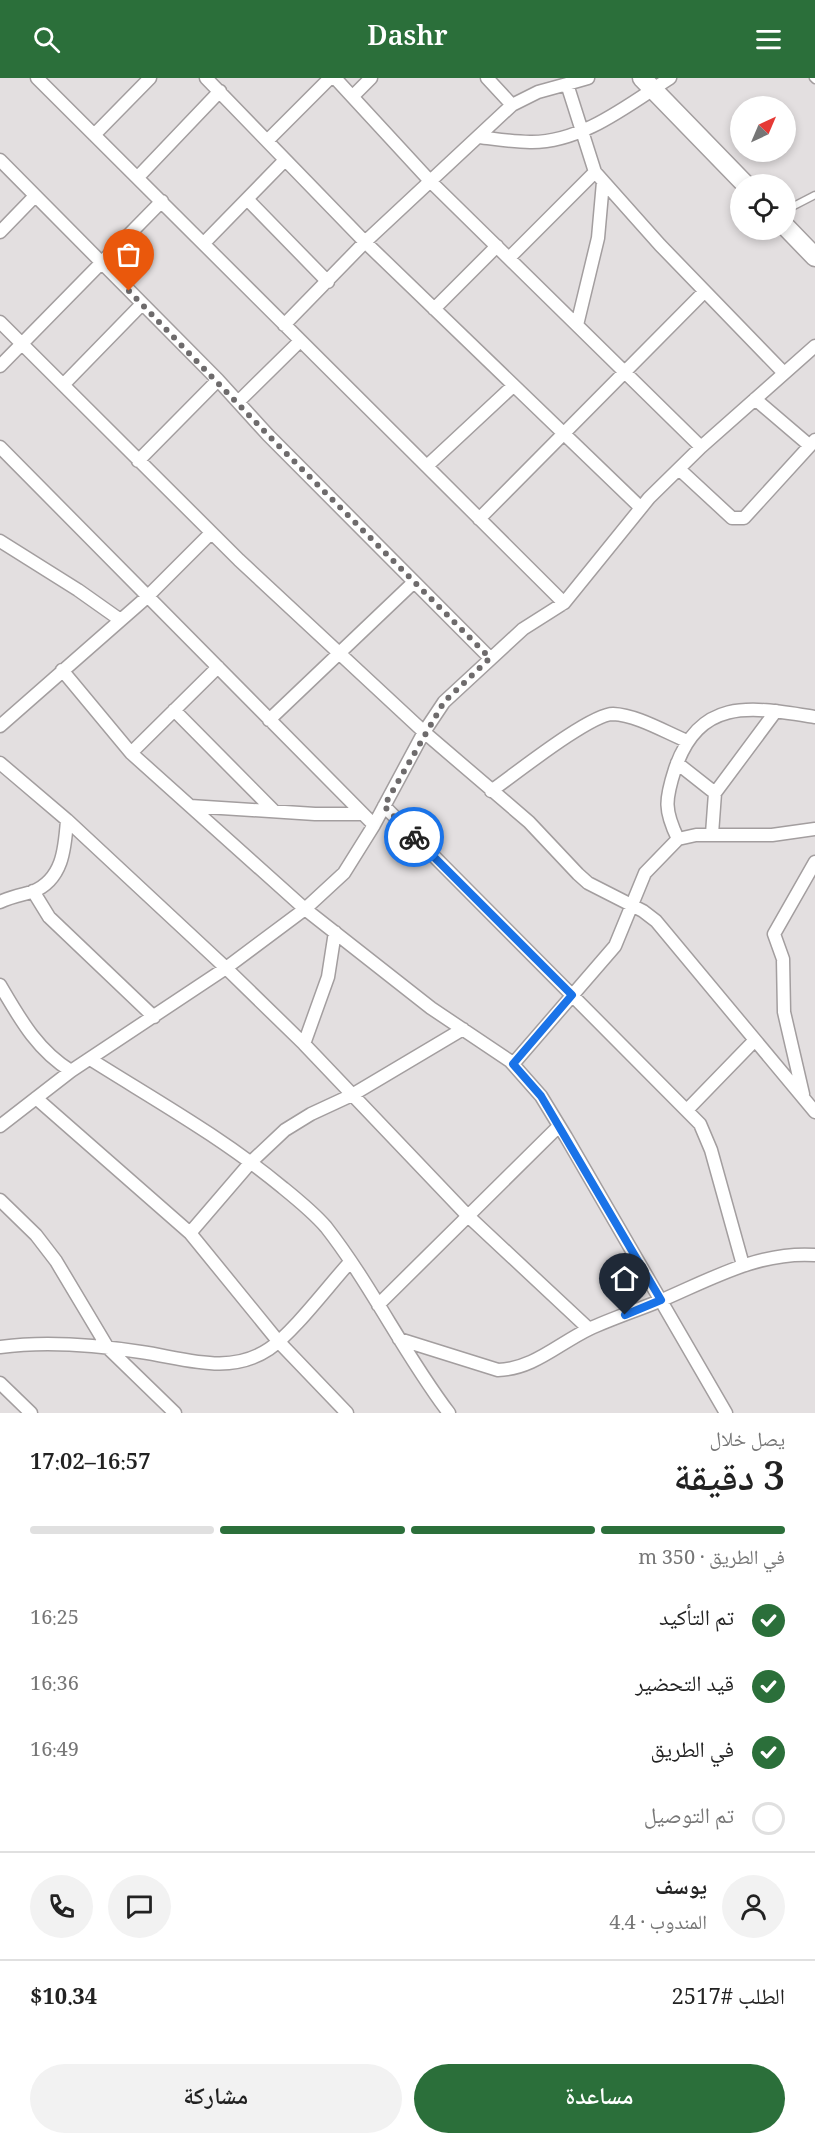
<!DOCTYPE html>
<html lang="ar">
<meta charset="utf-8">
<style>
:root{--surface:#fff;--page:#f2f2f2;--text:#222;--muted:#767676;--line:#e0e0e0;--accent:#2b6f3a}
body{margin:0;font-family:Georgia,"Noto Naskh Arabic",serif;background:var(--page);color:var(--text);direction:rtl;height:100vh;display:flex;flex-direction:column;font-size:22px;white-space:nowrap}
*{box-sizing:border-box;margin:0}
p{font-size:20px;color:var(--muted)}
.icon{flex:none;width:33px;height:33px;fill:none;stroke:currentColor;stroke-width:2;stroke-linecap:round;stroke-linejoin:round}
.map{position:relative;height:1335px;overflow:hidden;direction:ltr}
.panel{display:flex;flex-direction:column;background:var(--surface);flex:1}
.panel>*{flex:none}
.needle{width:39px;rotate:44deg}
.fabs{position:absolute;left:730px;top:18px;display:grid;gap:12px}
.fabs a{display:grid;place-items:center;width:66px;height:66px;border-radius:50%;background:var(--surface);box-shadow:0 3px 9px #0003;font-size:30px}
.pin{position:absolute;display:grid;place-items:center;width:51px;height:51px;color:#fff;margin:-62px -26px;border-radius:50% 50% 50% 0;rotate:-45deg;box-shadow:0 0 6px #0007}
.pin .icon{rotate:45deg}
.courier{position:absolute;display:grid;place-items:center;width:60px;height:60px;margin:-30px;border:4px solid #1a73e8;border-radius:50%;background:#fff;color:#222;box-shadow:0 2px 8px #0007}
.overview em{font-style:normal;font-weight:600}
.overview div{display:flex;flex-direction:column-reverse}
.overview{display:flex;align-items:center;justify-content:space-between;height:102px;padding:0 30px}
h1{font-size:39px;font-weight:600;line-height:45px}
.bar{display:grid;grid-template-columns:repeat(4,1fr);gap:9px 6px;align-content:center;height:72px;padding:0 30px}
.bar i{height:8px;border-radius:4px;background:var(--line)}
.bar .current{background:var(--accent)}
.bar p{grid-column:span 4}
.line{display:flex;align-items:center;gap:15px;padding:0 30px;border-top:2px solid var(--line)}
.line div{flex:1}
.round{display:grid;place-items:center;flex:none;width:63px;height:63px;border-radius:32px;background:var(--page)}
ol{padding:0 30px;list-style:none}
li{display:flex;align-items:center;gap:18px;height:66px}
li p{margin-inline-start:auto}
li .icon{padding:6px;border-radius:50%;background:var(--accent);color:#fff;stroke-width:4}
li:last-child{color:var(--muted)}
li i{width:33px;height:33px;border:3px solid var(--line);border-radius:50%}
.action{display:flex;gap:12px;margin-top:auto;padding:12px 30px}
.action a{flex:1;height:69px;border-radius:36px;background:var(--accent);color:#fff;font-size:24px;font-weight:600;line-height:69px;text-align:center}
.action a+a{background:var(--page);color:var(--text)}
header{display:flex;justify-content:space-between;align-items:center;height:78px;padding:0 30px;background:var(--accent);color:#fff;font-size:27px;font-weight:600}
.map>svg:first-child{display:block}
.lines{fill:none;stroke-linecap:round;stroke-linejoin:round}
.service-casing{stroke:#a39e9f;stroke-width:9}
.minor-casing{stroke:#a39e9f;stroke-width:15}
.secondary-casing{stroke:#a39e9f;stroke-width:21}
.service{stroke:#fff;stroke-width:6}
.minor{stroke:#fff;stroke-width:12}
.secondary{stroke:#fff;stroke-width:18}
.done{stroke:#6e6b6c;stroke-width:6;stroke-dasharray:0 10.8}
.route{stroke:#1a73e8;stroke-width:8}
</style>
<header><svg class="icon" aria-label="menu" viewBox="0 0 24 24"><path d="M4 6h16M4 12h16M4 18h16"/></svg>Dashr<svg class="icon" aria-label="search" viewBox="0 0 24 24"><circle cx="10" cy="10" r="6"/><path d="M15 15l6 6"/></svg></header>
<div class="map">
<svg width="815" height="1335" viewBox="0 0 815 1335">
<rect width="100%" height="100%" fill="#e3dfe0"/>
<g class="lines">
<defs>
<path id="service" d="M813,0L815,2
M786,132L815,117"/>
<path id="minor" d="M37,0L564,525
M206,0L365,164L640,429
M335,0L430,103L701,369
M487,0L512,27L538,14L567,6L595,94L660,167L784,295
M567,6L588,0
M353,18L371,0
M94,57L150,0
M479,59C496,61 513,64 530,64C581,65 628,27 670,0
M267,63L330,0
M0,82L218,302L268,357L490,580
M138,99L220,13
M247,121L328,204
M0,154L35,118
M204,165L285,82
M509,180L595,94
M434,231L497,168
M0,244L239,482L424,654L529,744L578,796L588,805L643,833L656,843L815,1034
M284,247L365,164L512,27
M577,247L598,160L603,104
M0,288L162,123
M63,307L142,226
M755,321L809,367
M238,324L300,263
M0,369L374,747L344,795L305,831L226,890L71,993L0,1048
M138,383L218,302
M427,388L513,308
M679,391L732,440H744L815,362
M479,441L704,214
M0,463L78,512L119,541
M62,592L131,675L305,831L431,930L510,983L541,1018L566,1059L726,1335
M174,632L274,733
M269,642L414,504
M0,648L147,519L211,455
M131,675L218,589
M0,685L67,742L226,890L304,966L467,1137L589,1251
M677,685L715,715
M491,713C514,697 590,636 613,636C637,637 665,654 687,663
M190,728L315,736H363
M384,728L700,1046L711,1072L743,1187
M374,747L424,654L444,624L523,551L564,525L649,420L701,369L815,268
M712,756L715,715L776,633
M678,761C664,732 665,722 675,691C700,618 752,629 815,639
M33,813L49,839L154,939
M0,824C10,819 21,817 32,814C63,802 65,770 67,742
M0,907C20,941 37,972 71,993
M304,966L328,899L335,854
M90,981C155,1022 223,1060 282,1109C298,1122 313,1134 326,1149C372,1208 404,1276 449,1335
M513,986L615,868L645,795L678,761L696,757H772L815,751
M803,1016L784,934L783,881L774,856L815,784
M36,1020L190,1155L278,1263L347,1335
M687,1032L755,962
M0,1122L36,1157L56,1183L108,1270L175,1335
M190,1155L251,1084L285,1052L311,1036L352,1017L463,951
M378,1227L559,1048
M399,1261L498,1292C533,1291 558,1266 589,1251C613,1240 638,1232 662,1222C711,1201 760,1173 815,1177
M0,1269C45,1263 96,1267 141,1274C184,1280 229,1298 269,1271C293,1255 329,1207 350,1184
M0,1305L31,1335"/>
<path id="secondary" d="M642,0L745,106
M786,149L815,179"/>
</defs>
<!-- service casing -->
<use href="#service" class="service-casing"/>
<!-- minor casing -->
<use href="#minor" class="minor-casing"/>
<!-- secondary casing -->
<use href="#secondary" class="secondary-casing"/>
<!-- service -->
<use href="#service" class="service"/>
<!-- minor -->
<use href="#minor" class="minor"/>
<!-- secondary -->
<use href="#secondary" class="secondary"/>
</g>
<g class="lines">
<!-- done -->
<path class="done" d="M129,213L268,357L490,580L444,624L384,728L414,759"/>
<!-- route -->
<path class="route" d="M414,759L572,917L513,986L541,1018L661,1222L625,1237"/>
</g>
</svg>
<div class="fabs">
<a><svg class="needle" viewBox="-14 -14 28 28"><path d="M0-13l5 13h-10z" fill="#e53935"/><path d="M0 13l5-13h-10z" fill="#767676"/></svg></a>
<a><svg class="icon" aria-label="locate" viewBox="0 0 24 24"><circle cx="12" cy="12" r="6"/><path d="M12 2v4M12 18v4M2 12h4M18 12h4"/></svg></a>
</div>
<div class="pin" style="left:129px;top:213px;background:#ea580c"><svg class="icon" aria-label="bag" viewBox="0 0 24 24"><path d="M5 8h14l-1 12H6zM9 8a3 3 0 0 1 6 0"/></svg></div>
<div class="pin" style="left:625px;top:1237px;background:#1f2937"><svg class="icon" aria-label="home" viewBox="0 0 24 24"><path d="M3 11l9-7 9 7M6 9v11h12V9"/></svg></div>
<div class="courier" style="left:414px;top:759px"><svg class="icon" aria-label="bike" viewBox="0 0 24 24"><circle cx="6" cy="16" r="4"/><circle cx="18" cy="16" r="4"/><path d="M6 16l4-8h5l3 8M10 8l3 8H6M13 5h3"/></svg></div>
</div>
<section class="panel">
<div class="overview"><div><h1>3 دقيقة</h1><p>يصل خلال</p></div><em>16:57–17:02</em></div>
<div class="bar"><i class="current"></i><i class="current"></i><i class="current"></i><i></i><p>في الطريق · 350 m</p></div>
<ol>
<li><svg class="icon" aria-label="check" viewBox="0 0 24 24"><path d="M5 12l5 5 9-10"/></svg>تم التأكيد<p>16:25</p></li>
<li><svg class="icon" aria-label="check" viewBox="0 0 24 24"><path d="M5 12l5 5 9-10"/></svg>قيد التحضير<p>16:36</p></li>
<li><svg class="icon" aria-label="check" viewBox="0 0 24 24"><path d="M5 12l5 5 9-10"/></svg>في الطريق<p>16:49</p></li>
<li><i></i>تم التوصيل</li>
</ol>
<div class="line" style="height:108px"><a class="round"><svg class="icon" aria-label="person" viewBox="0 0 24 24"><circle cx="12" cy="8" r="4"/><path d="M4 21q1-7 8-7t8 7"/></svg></a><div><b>يوسف</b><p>المندوب · 4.4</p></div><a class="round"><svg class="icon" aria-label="chat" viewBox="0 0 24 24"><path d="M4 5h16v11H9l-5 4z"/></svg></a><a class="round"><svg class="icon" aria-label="phone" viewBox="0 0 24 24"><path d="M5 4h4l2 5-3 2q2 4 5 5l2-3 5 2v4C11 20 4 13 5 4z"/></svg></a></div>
<div class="line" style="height:78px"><div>الطلب #2517</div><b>$10.34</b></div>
<div class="action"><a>مساعدة</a><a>مشاركة</a></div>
</section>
